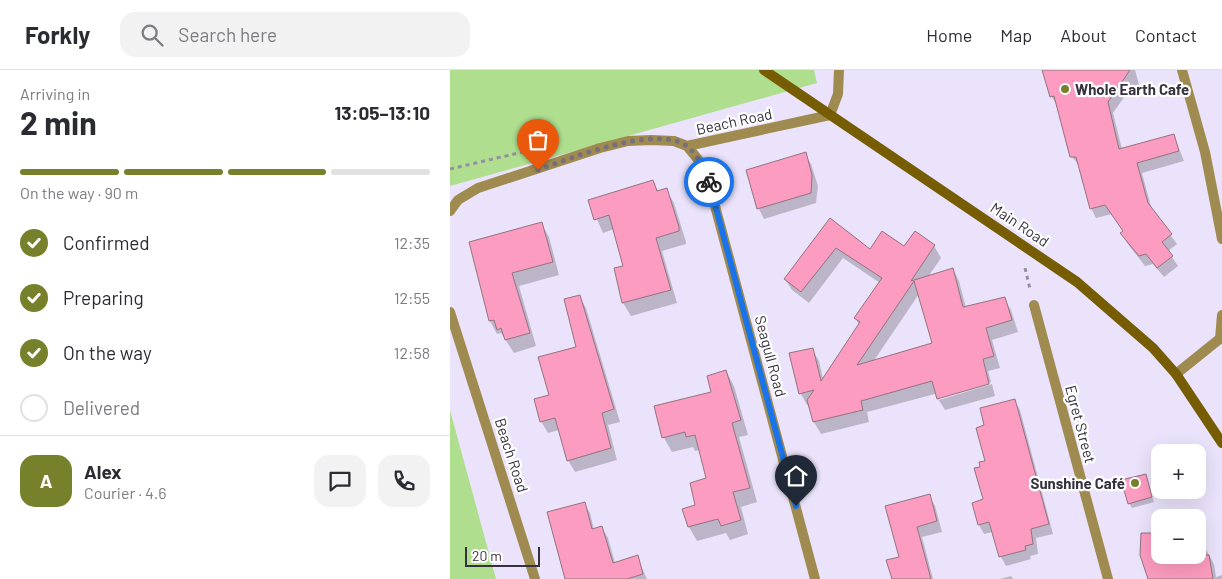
<!DOCTYPE html>
<meta charset="utf-8">
<style>
:root{--surface:#fff;--page:#f2f2f3;--text:#2b2b33;--muted:#7c7c81;--line:#e1e1e2;--accent:#77802b}
body{margin:0;font-family:Barlow,sans-serif;background:var(--page);color:var(--text);height:100vh;display:flex;flex-direction:column;font-size:19px;white-space:nowrap}
*{box-sizing:border-box;margin:0}
p{font-size:16px;color:var(--muted)}
.icon{flex:none;width:28px;height:28px;fill:none;stroke:currentColor;stroke-width:2;stroke-linecap:round;stroke-linejoin:round}
.map{position:relative;flex:1;overflow:hidden}
.side{display:flex;flex-direction:column;background:var(--surface);width:450px}
.side>*{flex:none}
.tools{position:absolute;left:701px;top:374px;display:grid;gap:10px}
.tools a{display:grid;place-items:center;width:55px;height:55px;border-radius:10px;background:var(--surface);box-shadow:0 5px 20px #0002;font-size:25px}
.scale{position:absolute;left:15px;bottom:12px;width:75px;box-sizing:border-box;padding-left:5px;border:2px solid #35313d;border-top:0;font-size:14px;line-height:18px;white-space:nowrap;color:#35313d;-webkit-text-stroke:4px #fff;paint-order:stroke}
.pin{position:absolute;display:grid;place-items:center;width:42px;height:42px;color:#fff;margin:-51px -21px;border-radius:50% 50% 50% 0;rotate:-45deg;box-shadow:0 0 5px #0007}
.pin .icon{rotate:45deg}
.courier{position:absolute;display:grid;place-items:center;width:50px;height:50px;margin:-25px;border:4px solid #1a73e8;border-radius:50%;background:#fff;color:#222;box-shadow:0 1px 6px #0007}
.headline em{font-style:normal;font-weight:700}
.headline div{display:flex;flex-direction:column-reverse}
.headline{display:flex;align-items:center;justify-content:space-between;height:85px;padding:0 20px}
h1{font-size:32px;font-weight:700;line-height:38px}
.bar{display:grid;grid-template-columns:repeat(4,1fr);gap:8px 5px;align-content:center;height:60px;padding:0 20px}
.bar i{height:6px;border-radius:4px;background:var(--line)}
.bar .active{background:var(--accent)}
.bar p{grid-column:span 4}
.line{display:flex;align-items:center;gap:12px;padding:0 20px;border-top:1px solid var(--line)}
.line div{flex:1}
.round{display:grid;place-items:center;flex:none;width:52px;height:52px;border-radius:15px;background:var(--page)}
ol{padding:0 20px;list-style:none}
li{display:flex;align-items:center;gap:15px;height:55px}
li p{margin-inline-start:auto}
li .icon{padding:5px;border-radius:50%;background:var(--accent);color:#fff;stroke-width:4}
li:last-child{color:var(--muted)}
li i{width:28px;height:28px;border:2px solid var(--line);border-radius:50%}
header{display:flex;align-items:center;gap:30px;box-sizing:border-box;height:70px;padding:0 25px;background:var(--surface);border-bottom:1px solid var(--line)}
header strong{font-size:24px}
nav{display:flex;gap:28px;margin-inline-start:auto;font-size:18px}
.search{width:350px;height:45px;background:var(--page);display:flex;align-items:center;gap:12px;box-sizing:border-box;padding:0 18px;border-radius:15px;color:var(--muted);font-size:19px}
main{display:flex;flex:1;min-height:0}
.map>svg:first-child{display:block}
.green{fill:#afde8e}
.shadow{fill:#0003;fill-rule:evenodd}
.building{fill:#fc9cc0;stroke:#93737e;fill-rule:evenodd}
.lines{fill:none;stroke-linecap:round;stroke-linejoin:round}
.path{stroke:#958fa1;stroke-width:3;stroke-dasharray:4 4;stroke-linecap:butt}
.minor{stroke:#9f8a4f;stroke-width:10}
.secondary{stroke:#765d03;stroke-width:10}
.done{stroke:#756f80;stroke-width:5;stroke-dasharray:0 9}
.route{stroke:#1a73e8;stroke-width:6}
.poi-dot{fill:#77802b;stroke:#fff;stroke-width:2}
.labels{text-anchor:middle;dominant-baseline:central;stroke-width:4.5;stroke-linejoin:round;paint-order:stroke}
.poi-label{font-size:15px;font-weight:bold;fill:#35313d;stroke:#fff;text-anchor:start}
.street-label{font-size:15px;fill:#35313d;stroke:#fff}
</style>
<header>
<strong>Forkly</strong>
<div class="search"><svg class="icon" aria-label="search" viewBox="0 0 24 24"><circle cx="10" cy="10" r="6"/><path d="M15 15l6 6"/></svg>Search here</div>
<nav><a>Home</a><a>Map</a><a>About</a><a>Contact</a></nav>
</header>
<main>
<section class="side">
<div class="headline"><div><h1>2 min</h1><p>Arriving in</p></div><em>13:05–13:10</em></div>
<div class="bar"><i class="active"></i><i class="active"></i><i class="active"></i><i></i><p>On the way · 90 m</p></div>
<ol>
<li><svg class="icon" aria-label="check" viewBox="0 0 24 24"><path d="M5 12l5 5 9-10"/></svg>Confirmed<p>12:35</p></li>
<li><svg class="icon" aria-label="check" viewBox="0 0 24 24"><path d="M5 12l5 5 9-10"/></svg>Preparing<p>12:55</p></li>
<li><svg class="icon" aria-label="check" viewBox="0 0 24 24"><path d="M5 12l5 5 9-10"/></svg>On the way<p>12:58</p></li>
<li><i></i>Delivered</li>
</ol>
<div class="line" style="height:90px"><b class="round" style="background:var(--accent);color:#fff">A</b><div><b>Alex</b><p>Courier · 4.6</p></div><a class="round"><svg class="icon" aria-label="chat" viewBox="0 0 24 24"><path d="M4 5h16v11H9l-5 4z"/></svg></a><a class="round"><svg class="icon" aria-label="phone" viewBox="0 0 24 24"><path d="M5 4h4l2 5-3 2q2 4 5 5l2-3 5 2v4C11 20 4 13 5 4z"/></svg></a></div>
</section>
<div class="map">
<svg width="772" height="509" viewBox="0 0 772 509">
<rect width="100%" height="100%" fill="#ebe3fb"/>
<!-- green -->
<path class="green" d="M0,0H364L367,13L0,116Z
M0,340L46,509H0Z"/>
<!-- shadow -->
<path class="shadow" d="M594,0H685L690,18L677,23L663,43L672,79L724,66L734,91L692,103L702,140L727,174L718,181L728,196L714,207L703,194L695,196L677,173L672,163L674,162L662,144L646,148L641,138L629,95L621,86L608,36L601,26Z
M355,84L361,94L368,116L366,133L314,149L309,139L297,101Z
M203,112L209,122L216,120L224,133L236,172V174L212,181L227,233L181,246L173,233L166,199L174,197L164,159L153,163L139,131Z
M380,150L420,181L454,178L465,163L484,176L491,188L478,207L503,199L509,211L516,238L554,228L561,240L568,262L542,270L550,298L538,301L541,312L489,327V330L542,314L545,326L495,340L485,324L417,342L419,352L371,364L364,352L360,335H357L351,324L341,284L362,279L369,291L373,309L409,255L406,249L430,213L393,188L359,233L342,220L335,209ZM469,224L483,274L423,292Z
M91,153L99,167L109,205L69,216L86,276L64,283L51,263L47,264L40,251L20,173Z
M129,226L136,238L170,352L158,355L167,390L125,402L118,390L109,360L98,363L91,351L100,326L127,277Z
M276,301L284,316L298,365L289,367L307,432L291,437L298,464L280,470L276,463L247,471L239,457L258,408L250,380L245,381L243,377L222,382L214,368L206,337L263,323Z
M564,330L570,340L603,464L586,468L588,484L580,486L581,489L556,496L551,487L543,462L534,464L529,455L535,430L532,398L536,392V356Z
M695,405L704,432L682,438L679,433Z
M479,426L485,436L492,462L472,467L483,509H443Z
M134,433L140,443L144,460L152,458L158,468L165,493L187,487L197,509H117Z
M710,464V485H748V474H753L764,494L766,507L772,505V509H701Z
M561,506L563,509H550Z"/>
<!-- building -->
<path class="building" d="M592,0H680L658,32L669,79L724,64L729,81L687,93L698,133L722,164L712,172L723,186L707,198L696,184L689,186L670,163L673,161L655,135L640,139L626,87H620L604,26L600,27Z
M356,82L362,105L361,123L307,139L296,100Z
M203,110L207,121L217,118L229,157V161L206,168L221,220L172,233L164,198L173,196L159,145L144,150L138,130Z
M380,148L420,179L432,161L454,176L465,161L485,175L461,211L503,198L513,237L555,227L562,250L536,258L544,286L533,289L539,314L487,329L482,311L411,331L413,340L363,352L357,330L364,320L349,324L339,283L363,278L371,311L410,252L404,248L432,208L386,178L351,222L334,209ZM464,211L482,273L407,295Z
M92,152L103,192L62,203L80,263L55,270L51,258L47,260L44,250L39,251L19,172Z
M130,225L164,339L152,343L161,378L117,391L105,348L90,352L84,329L99,325L88,287L126,277L114,229Z
M276,300L291,350L282,353L300,418L283,422L291,450L271,456L268,449L238,457L232,439L245,435L240,413L256,408L245,365L236,367L235,362L212,368L204,336L261,322L257,306Z
M565,329L599,454L581,459L583,474L575,476L576,480L549,487L539,452L528,455L522,433L533,429L524,398L530,397L529,392L535,391L526,358L534,355L530,338Z
M696,404L702,427L678,434L671,410Z
M480,424L487,451L467,457L481,509H442L436,490L449,487L435,436Z
M135,432L142,459L152,456L163,493L188,485L193,504L177,509H115L97,442Z
M691,463H710V485H759L763,509H698L690,485Z"/>
<g class="lines">
<!-- path -->
<path class="path" d="M0,99L77,81
M575,198L580,219"/>
<!-- minor -->
<path class="minor" d="M732,0L755,82L772,169
M237,76L251,93L257,106L365,509
M0,141L8,130L28,118L150,78L178,71L201,70L224,71L237,76L380,45L388,24L389,0
M584,235L658,509
M0,242L85,509
M770,269L772,245
M726,304L772,267"/>
<!-- secondary -->
<path class="secondary" d="M314,0L627,212L703,278L726,304L772,373"/>
</g>
<g class="lines">
<!-- done -->
<path class="done" d="M88,100C120,88 206,54 237,76C247,84 256,100 259,112"/>
<!-- route -->
<path class="route" d="M259,112L346,436"/>
</g>
<!-- markers -->
<g class="poi-dot">
<circle cx="615" cy="19" r="5"/>
<circle cx="685" cy="413" r="5"/>
</g>
<g class="labels">
<!-- poi labels -->
<g class="poi-label">
<text x="625" y="19">Whole Earth Cafe</text>
<text x="675" y="413" text-anchor="end">Sunshine Café</text>
</g>
<!-- street labels -->
<g class="street-label">
<text transform="translate(284 51) rotate(-12)">Beach Road</text>
<text transform="translate(570 154) rotate(34)">Main Road</text>
<text transform="translate(321 286) rotate(75)">Seagull Road</text>
<text transform="translate(631 354) rotate(75)">Egret Street</text>
<text transform="translate(62 385) rotate(72)">Beach Road</text>
</g>
</g>
</svg>
<div class="tools">
<a>+</a>
<a>−</a>
</div>
<div class="scale">20 m</div>
<div class="pin" style="left:88px;top:100px;background:#ea580c"><svg class="icon" aria-label="bag" viewBox="0 0 24 24"><path d="M5 8h14l-1 12H6zM9 8a3 3 0 0 1 6 0"/></svg></div>
<div class="pin" style="left:346px;top:436px;background:#1f2937"><svg class="icon" aria-label="home" viewBox="0 0 24 24"><path d="M3 11l9-7 9 7M6 9v11h12V9"/></svg></div>
<div class="courier" style="left:259px;top:112px"><svg class="icon" aria-label="bike" viewBox="0 0 24 24"><circle cx="6" cy="16" r="4"/><circle cx="18" cy="16" r="4"/><path d="M6 16l4-8h5l3 8M10 8l3 8H6M13 5h3"/></svg></div>
</div>
</main>
